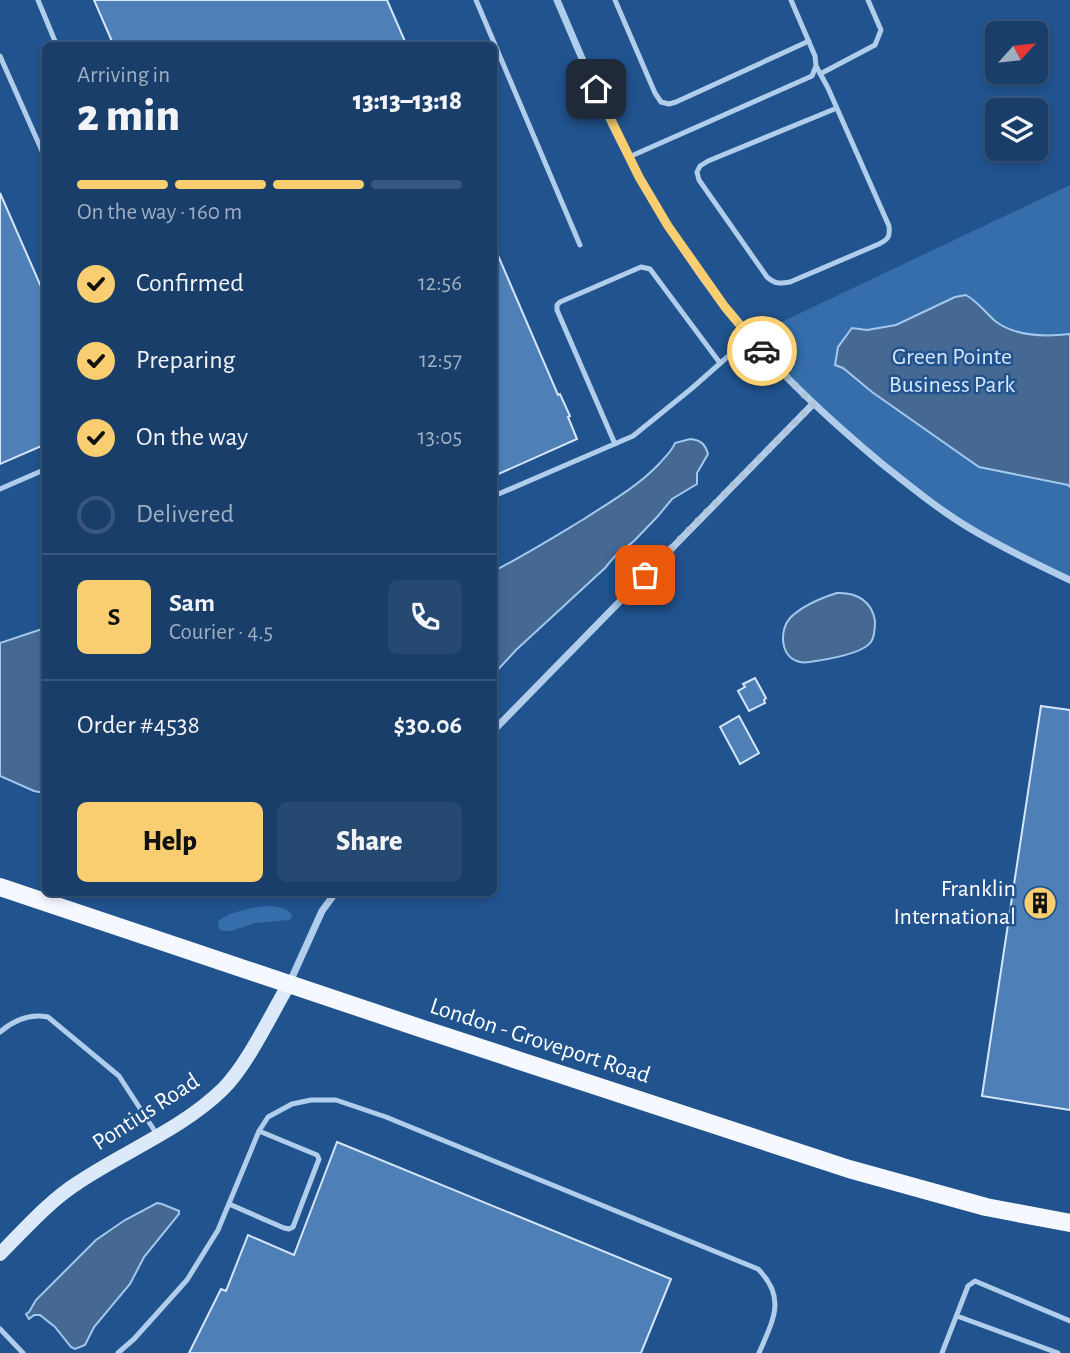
<!DOCTYPE html>
<meta charset="utf-8">
<style>
:root{--surface:#193e6a;--page:#264972;--text:#f1f3f6;--muted:#9faec1;--line:#37577e;--accent:#f9ce71}
body{margin:0;font-family:"Alegreya Sans",sans-serif;background:var(--page);color:var(--text);height:100vh;display:flex;flex-direction:column;font-size:26px;white-space:nowrap}
*{box-sizing:border-box;margin:0}
p{font-size:23px;color:var(--muted)}
.icon{flex:none;width:38px;height:38px;fill:none;stroke:currentColor;stroke-width:2;stroke-linecap:round;stroke-linejoin:round}
.map{position:relative;flex:1;overflow:hidden}
.side{position:absolute;left:42px;top:42px;width:455px;height:854px;display:flex;flex-direction:column;background:var(--surface);border-radius:10px;box-shadow:0 4px 10px #0003,0 0 0 2px var(--line)}
.side>*{flex:none}
.needle{width:46px;rotate:63deg}
.controls{position:absolute;left:985px;top:21px;display:grid;gap:14px}
.controls a{display:grid;place-items:center;width:63px;height:63px;border-radius:10px;background:var(--surface);box-shadow:0 4px 10px #0003,0 0 0 2px var(--line);font-size:35px}
.pin{position:absolute;display:grid;place-items:center;width:60px;height:60px;color:#fff;margin:-30px;border-radius:14px;box-shadow:0 4px 10px #0006}
.courier{position:absolute;display:grid;place-items:center;width:70px;height:70px;margin:-35px;border:5px solid #f9ce71;border-radius:50%;background:#fff;color:#222;box-shadow:0 2px 9px #0007}
.head em{font-style:normal;font-weight:800}
.head div{display:flex;flex-direction:column-reverse}
.head{display:flex;align-items:center;justify-content:space-between;height:119px;padding:0 35px}
h1{font-size:46px;font-weight:800;line-height:52px}
.bar{display:grid;grid-template-columns:repeat(4,1fr);gap:10px 7px;align-content:center;height:84px;padding:0 35px}
.bar i{height:9px;border-radius:5px;background:var(--line)}
.bar .selected{background:var(--accent)}
.bar p{grid-column:span 4}
.line{display:flex;align-items:center;gap:18px;padding:0 35px;border-top:2px solid var(--line)}
.line div{flex:1}
.round{display:grid;place-items:center;flex:none;width:74px;height:74px;border-radius:10px;background:var(--page)}
ol{padding:0 35px;list-style:none}
li{display:flex;align-items:center;gap:21px;height:77px}
li p{margin-inline-start:auto}
li .icon{padding:7px;border-radius:50%;background:var(--accent);color:#111;stroke-width:4}
li:last-child{color:var(--muted)}
li i{width:38px;height:38px;border:4px solid var(--line);border-radius:50%}
.button{display:flex;gap:14px;margin-top:auto;padding:14px 35px}
.button a{flex:1;height:80px;border-radius:10px;background:var(--accent);color:#111;font-size:28px;font-weight:800;line-height:80px;text-align:center}
.button a+a{background:var(--page);color:var(--text)}
.map>svg:first-child{display:block}
.green{fill:#356eab}
.water{fill:#456993;stroke:#a3c8ed;stroke-width:2}
.building{fill:#4e80b7;stroke:#d5e6f9;stroke-width:2}
.lines{fill:none;stroke-linecap:round;stroke-linejoin:round}
.lane{stroke:#b0cdec;stroke-width:5}
.street{stroke:#b0cdec;stroke-width:7}
.secondary{stroke:#dbe9f9;stroke-width:14}
.primary{stroke:#f5f9ff;stroke-width:18}
.done{stroke:#b1c3d7;stroke-width:7;stroke-dasharray:0 12.6}
.route{stroke:#f9ce71;stroke-width:9}
.labels{text-anchor:middle;dominant-baseline:central;stroke-width:5;stroke-linejoin:round;paint-order:stroke}
.park-label{font-size:24px;fill:#d5e6f9;stroke:#21538e}
.poi-label{font-size:24px;fill:#fff;stroke:#21538e;text-anchor:end}
.street-label{font-size:24px;fill:#fff;stroke:#21538e}
</style>
<div class="map">
<svg width="1070" height="1353" viewBox="0 0 1070 1353">
<rect width="100%" height="100%" fill="#21538e"/>
<!-- green -->
<path class="green" d="M1070,185V580L969,528L854,441L750,337Z
M267,906C277,906 283,907 291,913L292,918L289,920L255,923L231,931H222L219,929L218,921C232,911 250,908 267,906Z"/>
<!-- water -->
<path class="water" d="M966,295C978,302 985,312 995,321C1016,337 1045,337 1070,334V487L1068,485L979,467L872,392L843,368L835,365L838,347L852,328L867,330L896,325L955,297Z
M690,439C701,440 705,444 708,454L697,473V484L672,499L658,516L634,541L615,556L605,568L516,650L494,674V571C525,555 554,537 584,519C610,502 637,487 659,464C665,457 672,451 675,443Z
M837,593C856,592 872,601 875,621C875,628 875,636 871,642C863,653 829,659 816,661C811,662 804,663 800,662C780,658 779,630 790,618C802,606 821,598 837,593Z
M45,628H46L45,793L34,791L0,776V643Z
M157,1203L162,1204L179,1211V1214L144,1257L130,1284L94,1327L85,1345L75,1349L71,1347L55,1327L40,1315H34L29,1319L26,1314L29,1312L36,1300L96,1240L125,1220Z"/>
<!-- building -->
<path class="building" d="M94,0H387L407,46H114Z
M0,193L46,298V444L0,464Z
M494,246L558,395L560,394L570,416L568,417L577,439L494,476Z
M755,678L766,698L764,700L765,703L749,711L738,691L745,687L743,684Z
M1041,706L1070,710V1110L982,1096Z
M739,716L759,753L740,764L720,727Z
M337,1142L671,1279L641,1353H189L221,1289L226,1291L248,1235L294,1255Z"/>
<g class="lines">
<!-- lane -->
<path class="lane" d="M38,0L57,46
M476,0L580,245
M615,0L655,93L661,102L669,104L676,102L809,41
M0,56L46,160
M816,66L828,88L889,226C890,236 889,239 879,244L790,282C780,284 775,284 767,277L699,180L697,172L700,166L708,161L837,108
M820,74L875,45L881,30L868,0
M629,157L812,76L816,66L815,56L791,0
M615,444L557,310V305L560,302L641,267L650,269L720,363
M0,489L46,469
M494,496L633,436L691,389L750,337
M0,1032C14,1020 29,1013 48,1017L119,1076L158,1136
M259,1131L268,1117L292,1104L311,1100H336L386,1117L758,1269C787,1298 773,1320 759,1353
M957,1316L1058,1353
M0,1329L23,1353
M118,1353L134,1339L187,1280L218,1230L259,1131L317,1155L319,1159L293,1227L289,1229L284,1228L229,1204
M942,1353L968,1286L975,1281L1070,1321"/>
<!-- street -->
<path class="street" d="M557,0C583,60 607,121 640,178C673,237 712,296 758,347C796,389 838,427 881,463C910,486 939,510 971,529C1003,548 1036,564 1070,580
M494,730L813,404
M289,984L322,911L336,892"/>
<!-- secondary -->
<path class="secondary" d="M0,1254C25,1229 49,1201 79,1182C127,1150 182,1129 223,1089C248,1064 270,1016 289,984"/>
<!-- primary -->
<path class="primary" d="M0,887L423,1029L849,1169L986,1207L1070,1223"/>
</g>
<g class="lines">
<!-- done -->
<path class="done" d="M645,575L813,404L762,351"/>
<!-- route -->
<path class="route" d="M596,89L639,177L668,226L725,307L762,351"/>
</g>
<!-- icons -->
<defs>
<symbol id="building-disc" viewBox="-11 -11 22 22"><circle r="9.5" fill="#f9ce71" stroke="#21538e"/><path d="M-4-6H4V6H1V3H-1V6H-4ZM-2.5-4.3h1.7v1.8h-1.7ZM.8-4.3h1.7v1.8H.8ZM-2.5-1h1.7V.8h-1.7ZM.8-1h1.7V.8H.8Z" fill="#111"/></symbol>
</defs>
<g fill-rule="evenodd">
<use href="#building-disc" x="1021" y="884" width="38" height="38"/>
</g>
<g class="labels">
<!-- park labels -->
<g class="park-label">
<text x="952" y="357">Green Pointe<tspan x="952" dy="28">Business Park</tspan></text>
</g>
<!-- poi labels -->
<g class="poi-label">
<text x="1016" y="889">Franklin<tspan x="1016" dy="28">International</tspan></text>
</g>
<!-- street labels -->
<g class="street-label">
<text transform="translate(540 1041) rotate(18)">London - Groveport Road</text>
<text transform="translate(146 1112) rotate(-33)">Pontius Road</text>
</g>
</g>
</svg>
<div class="controls">
<a><svg class="needle" viewBox="-14 -14 28 28"><path d="M0-13l5 13h-10z" fill="#e53935"/><path d="M0 13l5-13h-10z" fill="#9faec1"/></svg></a>
<a><svg class="icon" aria-label="layers" viewBox="0 0 24 24"><path d="M12 4l9 5-9 5-9-5zM3 14l9 5 9-5"/></svg></a>
</div>
<div class="pin" style="left:645px;top:575px;background:#ea580c"><svg class="icon" aria-label="bag" viewBox="0 0 24 24"><path d="M5 8h14l-1 12H6zM9 8a3 3 0 0 1 6 0"/></svg></div>
<div class="pin" style="left:596px;top:89px;background:#1f2937"><svg class="icon" aria-label="home" viewBox="0 0 24 24"><path d="M3 11l9-7 9 7M6 9v11h12V9"/></svg></div>
<div class="courier" style="left:762px;top:351px"><svg class="icon" aria-label="car" viewBox="0 0 24 24"><path d="M5 17H2v-5l4-1 3-4h7l3 4 3 1v5h-3M9 17h6M6 11h13"/><circle cx="7" cy="17" r="2"/><circle cx="17" cy="17" r="2"/></svg></div>
<section class="side">
<div class="head"><div><h1>2 min</h1><p>Arriving in</p></div><em>13:13–13:18</em></div>
<div class="bar"><i class="selected"></i><i class="selected"></i><i class="selected"></i><i></i><p>On the way · 160 m</p></div>
<ol>
<li><svg class="icon" aria-label="check" viewBox="0 0 24 24"><path d="M5 12l5 5 9-10"/></svg>Confirmed<p>12:56</p></li>
<li><svg class="icon" aria-label="check" viewBox="0 0 24 24"><path d="M5 12l5 5 9-10"/></svg>Preparing<p>12:57</p></li>
<li><svg class="icon" aria-label="check" viewBox="0 0 24 24"><path d="M5 12l5 5 9-10"/></svg>On the way<p>13:05</p></li>
<li><i></i>Delivered</li>
</ol>
<div class="line" style="height:126px"><b class="round" style="background:var(--accent);color:#111">S</b><div><b>Sam</b><p>Courier · 4.5</p></div><a class="round"><svg class="icon" aria-label="phone" viewBox="0 0 24 24"><path d="M5 4h4l2 5-3 2q2 4 5 5l2-3 5 2v4C11 20 4 13 5 4z"/></svg></a></div>
<div class="line" style="height:91px"><div>Order #4538</div><b>$30.06</b></div>
<div class="button"><a>Help</a><a>Share</a></div>
</section>
</div>
